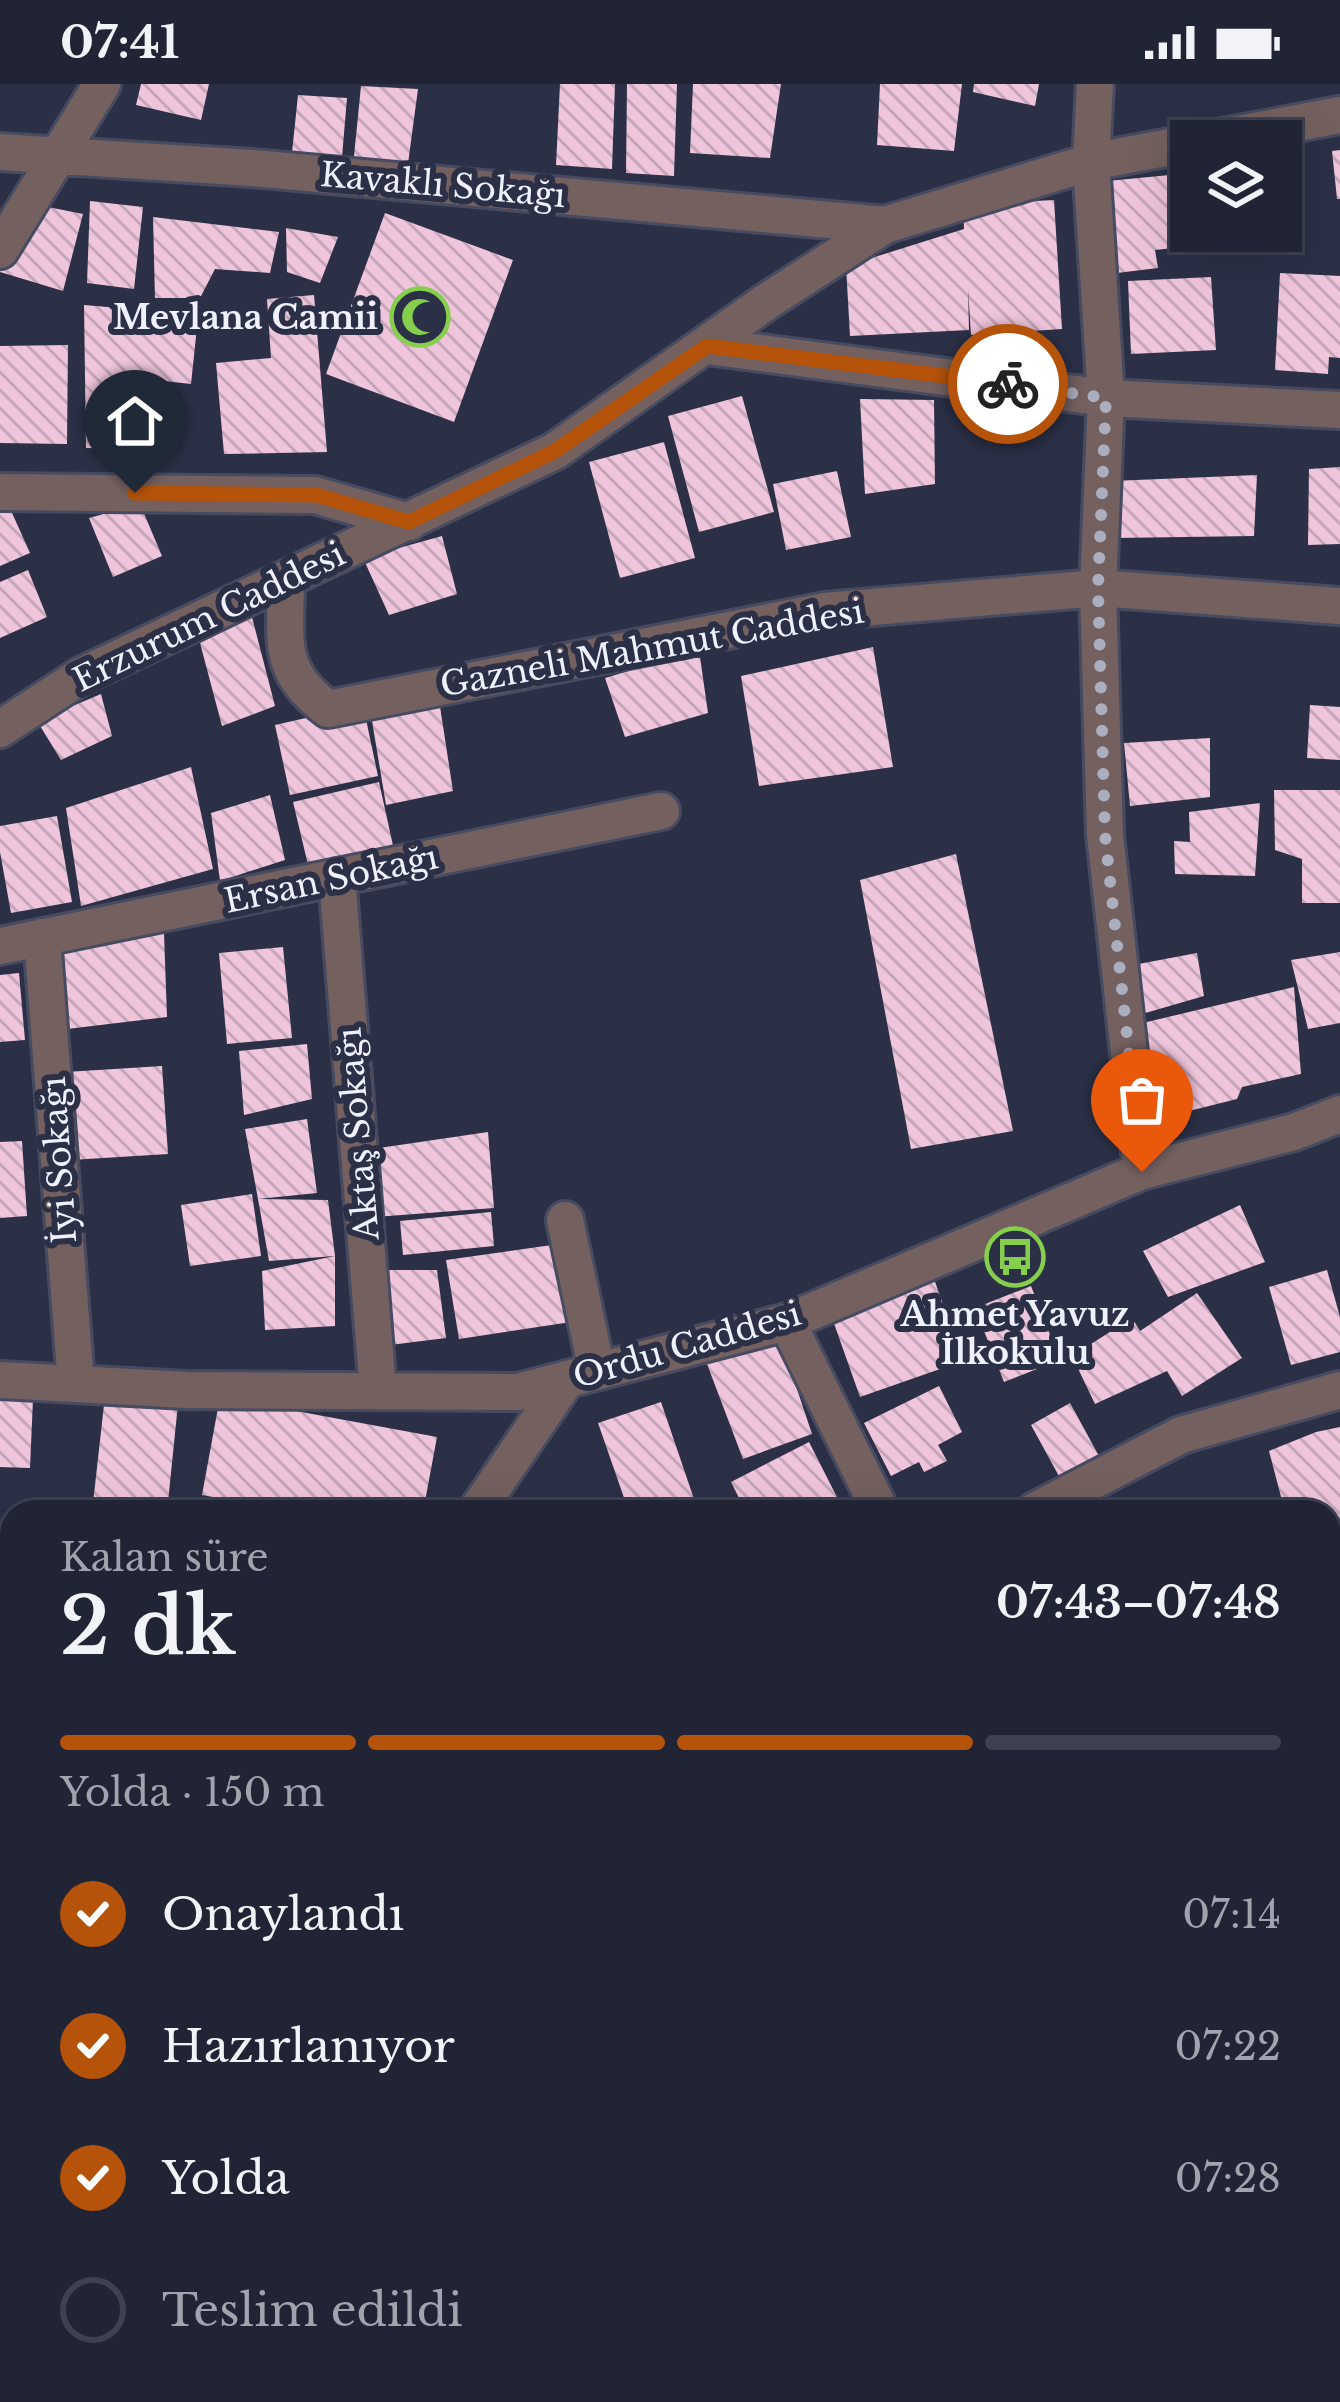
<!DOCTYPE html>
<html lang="tr">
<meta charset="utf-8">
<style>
:root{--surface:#202435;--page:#2d3041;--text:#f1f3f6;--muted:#a2a4ad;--line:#3d4150;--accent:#b45309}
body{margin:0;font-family:"Libre Baskerville",serif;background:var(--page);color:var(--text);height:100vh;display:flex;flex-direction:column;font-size:45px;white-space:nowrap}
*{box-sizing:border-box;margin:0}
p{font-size:39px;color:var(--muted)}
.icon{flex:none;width:66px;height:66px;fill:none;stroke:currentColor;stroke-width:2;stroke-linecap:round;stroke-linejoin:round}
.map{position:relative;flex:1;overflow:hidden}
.drawer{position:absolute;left:0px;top:1416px;width:1341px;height:903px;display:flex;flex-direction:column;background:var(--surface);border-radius:36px 36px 0 0;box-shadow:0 12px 48px #0002,0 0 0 3px var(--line)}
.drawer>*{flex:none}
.fabs{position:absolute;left:1170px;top:36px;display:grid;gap:24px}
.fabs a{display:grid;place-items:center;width:132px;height:132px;border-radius:0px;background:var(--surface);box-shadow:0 12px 48px #0002,0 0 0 3px var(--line);font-size:60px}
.pin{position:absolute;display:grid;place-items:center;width:102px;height:102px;color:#fff;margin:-123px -51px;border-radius:50% 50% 50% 0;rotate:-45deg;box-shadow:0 0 12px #0007}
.pin .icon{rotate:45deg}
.courier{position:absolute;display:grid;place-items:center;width:120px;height:120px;margin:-60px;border:9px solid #b45309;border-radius:50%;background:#fff;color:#222;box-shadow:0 3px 15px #0007}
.overview em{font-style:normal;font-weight:600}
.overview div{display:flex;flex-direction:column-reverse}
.overview{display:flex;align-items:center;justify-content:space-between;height:204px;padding:0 60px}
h1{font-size:78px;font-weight:600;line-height:90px}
.bar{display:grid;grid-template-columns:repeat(4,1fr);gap:18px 12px;align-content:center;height:144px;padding:0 60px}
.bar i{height:15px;border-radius:9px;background:var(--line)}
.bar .on{background:var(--accent)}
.bar p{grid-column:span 4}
ol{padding:0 60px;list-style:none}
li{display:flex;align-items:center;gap:36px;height:132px}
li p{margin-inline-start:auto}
li .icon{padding:12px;border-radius:50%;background:var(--accent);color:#fff;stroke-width:4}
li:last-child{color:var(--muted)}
li i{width:66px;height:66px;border:6px solid var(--line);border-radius:50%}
.status{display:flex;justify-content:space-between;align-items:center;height:84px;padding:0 60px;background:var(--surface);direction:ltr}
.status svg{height:33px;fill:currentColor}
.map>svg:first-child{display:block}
.building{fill:url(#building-back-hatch)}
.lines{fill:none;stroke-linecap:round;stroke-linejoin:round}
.minor-casing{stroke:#464b61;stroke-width:42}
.minor{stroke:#73605f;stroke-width:36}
.done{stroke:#aaaebe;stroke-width:12;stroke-dasharray:0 21.6}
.route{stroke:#b45309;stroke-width:15}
.labels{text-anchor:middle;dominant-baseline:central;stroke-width:12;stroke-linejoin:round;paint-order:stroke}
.street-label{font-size:33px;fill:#eff2fe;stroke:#2b3047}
.poi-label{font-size:33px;font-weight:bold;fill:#eff2fe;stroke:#2b3047;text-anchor:end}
</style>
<div class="status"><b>07:41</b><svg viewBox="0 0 49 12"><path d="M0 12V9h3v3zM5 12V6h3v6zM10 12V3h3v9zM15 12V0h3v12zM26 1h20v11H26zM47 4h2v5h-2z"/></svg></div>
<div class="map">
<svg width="1340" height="2318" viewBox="0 0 1340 2318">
<defs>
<pattern id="building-back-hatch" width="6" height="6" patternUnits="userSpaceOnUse" patternTransform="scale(3)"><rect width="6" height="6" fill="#efc5dc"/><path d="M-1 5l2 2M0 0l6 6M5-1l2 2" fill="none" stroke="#c5a6b8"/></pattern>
</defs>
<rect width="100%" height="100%" fill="#2b3047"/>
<!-- building -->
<path class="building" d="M141,0H209L201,36L136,21Z
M560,0H615L612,85L556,81Z
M627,0H677L674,92L626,89Z
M693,0H781L770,74L690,69Z
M880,0H962L954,67L877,61Z
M974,0H1039L1035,22L973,8Z
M361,2L418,5L407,87L353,82Z
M298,11L347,14L341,85L291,78Z
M1340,66V115H1337L1332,67Z
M1191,89V147H1257L1258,155L1155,166L1158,184L1117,189L1107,97Z
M1054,116L1062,245L971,251L968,205L969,246L850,252L846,182L964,145L963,121Z
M90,117L143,123L134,205L87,199Z
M28,119L83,130L63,207L0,188Z
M385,129L513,176L454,338L326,290Z
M153,133L279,148L270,189L215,185L200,214H155Z
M286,144L338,153L320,199L287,188Z
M1280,189L1340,192V274L1329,273L1328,290L1275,286Z
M1211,193L1216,266L1131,270L1128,197Z
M314,211L327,368L224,370L216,279L271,274L267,215Z
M84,221L143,226L146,241L197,243L191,300L146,295L142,365L86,364Z
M68,261L67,360L0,359V262Z
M742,312L774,428L699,448L668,332Z
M860,315L934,316L935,400L865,410Z
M664,358L695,474L620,494L589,378Z
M1340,383V460L1308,461L1309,385Z
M837,387L851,453L786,466L773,400Z
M1257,391L1254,452L1115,454L1112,397Z
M4,411L30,469L0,482V413Z
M140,420L162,472L113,493L89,434Z
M442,452L457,510L389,531L363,474Z
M28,486L47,533L0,554V498Z
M252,533L275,622L222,642L200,559Z
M873,563L893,683L759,702L741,592Z
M699,566L708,629L625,653L605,594Z
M101,610L112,652L61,676L37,637Z
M439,616L453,707L386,721L372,637Z
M363,621L378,692L290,711L275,641Z
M1310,621L1340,623V676L1307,674Z
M1210,654V713L1130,722L1124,659Z
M191,683L213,785L81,822L66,724Z
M379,698L394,766L309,785L293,718Z
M1274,706H1340V819H1302V775L1275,766Z
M270,711L285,776L220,797L211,729Z
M1260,719L1255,792L1175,790L1174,757L1190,758L1189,728Z
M57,732L72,818L11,829L0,768V742Z
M956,770L1013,1047L911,1065L860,796Z
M164,849L167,933L59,946L42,853Z
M283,863L292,954L227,960L219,869Z
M1340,868V939L1308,945L1291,876Z
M1197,869L1204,912L1135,932L1128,882Z
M19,889L25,956L0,958V891Z
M1294,903L1301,990L1242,1003L1237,1015L1149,1037L1126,943Z
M307,960L312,1015L244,1031L239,967Z
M162,982L168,1070L71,1076L66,988Z
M307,1035L317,1109L258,1115L245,1045Z
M488,1048L494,1124L375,1133L379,1064Z
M22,1057L27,1132L0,1134V1058Z
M252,1110L261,1172L190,1182L181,1121Z
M258,1115L328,1116L335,1172L269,1177Z
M1240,1121L1265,1178L1168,1213L1143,1167Z
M491,1128L494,1162L403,1171L400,1137Z
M559,1160L571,1238L459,1255L446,1176Z
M335,1172V1242L265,1246L262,1187Z
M387,1186H437L446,1254L390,1261Z
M1327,1186L1340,1233V1268L1291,1281L1269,1203Z
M934,1195L963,1277L860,1313L831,1231Z
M1031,1202L1060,1276L1004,1298L975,1224Z
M1197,1209L1242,1274L1182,1312L1167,1287L1095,1320L1072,1272L1132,1234L1140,1247Z
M782,1260L812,1350L743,1375L707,1280Z
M939,1302L962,1348L938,1361L947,1377L924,1388L919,1378L891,1392L864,1339Z
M105,1312L178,1320L167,1428H92Z
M220,1313L437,1353L423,1428H297L202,1411Z
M0,1314L33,1315L30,1384L0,1383Z
M661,1318L694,1415L654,1428H629L598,1339Z
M1070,1319L1099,1372L1060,1394L1031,1341Z
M1340,1343V1459L1329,1460V1428H1285L1269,1367L1316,1348Z
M809,1358L841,1421L826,1428H746L731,1398Z
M10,1480L12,1481V1560L0,1557V1526Z
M1340,1490V1576L1329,1581V1496Z
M0,1604L12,1609V1667L0,1694Z
M1340,1641V1697L1329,1674V1645Z
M0,1748L12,1750V1804L0,1803Z
M1340,1920V1961L1329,1941V1927Z
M0,1948L12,1951V2006L0,2004Z
M0,2021L11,2023L2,2060H0Z
M0,2078L12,2082V2141L0,2137Z
M1340,2141V2177L1329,2162V2149Z
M591,2307H611L615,2318H563Z
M614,2307H684L689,2312L682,2318H624Z
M1218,2307H1299L1282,2318H1225Z"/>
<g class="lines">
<defs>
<path id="minor" d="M1095,0L1091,78L1106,314L1098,504L1105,751L1142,1087
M1202,57L1340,31
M0,68L252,84L885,141
M0,166L102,0
M707,262L1106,314L1340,326
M0,408L315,411L409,438
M286,495C286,555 275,586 328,625L825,527L1098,504L1340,522
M0,645L81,592L555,367L766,218L885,141L1091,78L1191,59
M337,793L378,1307
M42,853L76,1300
M0,862L661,727
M565,1136L597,1287
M787,1238L881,1428
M0,1296L186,1306L518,1308L787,1238L1142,1087L1294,1048L1340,1030
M476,1428L567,1295
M1033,1428L1181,1351L1340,1306
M0,1571L12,1573
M1329,1635L1340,1630
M0,1858L12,1860
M1329,2126L1340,2117
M0,2167L12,2170
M0,2299L12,2294
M265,2307L270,2318
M921,2307L926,2318
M726,2318L736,2307
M1074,2318L1090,2307"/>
</defs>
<!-- minor casing -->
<use href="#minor" class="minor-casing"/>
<!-- minor -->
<use href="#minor" class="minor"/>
</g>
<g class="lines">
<!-- done -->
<path class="done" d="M1008,300L1106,314L1098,504L1105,751L1142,1088"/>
<!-- route -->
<path class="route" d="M135,409L316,411L409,438L555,367L707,262L1008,300"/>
</g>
<!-- icons -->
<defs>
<symbol id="mosque-ring" viewBox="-11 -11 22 22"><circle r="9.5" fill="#2b3047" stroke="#85cf4c" stroke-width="1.5"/><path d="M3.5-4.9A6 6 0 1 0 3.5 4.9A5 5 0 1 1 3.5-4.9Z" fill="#85cf4c"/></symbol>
<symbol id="bus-ring" viewBox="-11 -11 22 22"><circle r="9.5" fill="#2b3047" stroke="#85cf4c" stroke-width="1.5"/><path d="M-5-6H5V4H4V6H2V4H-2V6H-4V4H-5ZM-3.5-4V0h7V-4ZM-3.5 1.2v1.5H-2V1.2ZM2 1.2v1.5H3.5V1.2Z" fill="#85cf4c"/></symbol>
</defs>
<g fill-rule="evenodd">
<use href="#mosque-ring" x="387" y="200" width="66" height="66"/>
<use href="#bus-ring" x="982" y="1140" width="66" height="66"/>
</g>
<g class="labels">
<!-- street labels -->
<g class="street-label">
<text transform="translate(443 101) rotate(5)">Kavaklı Sokağı</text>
<text transform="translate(209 533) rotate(-26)">Erzurum Caddesi</text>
<text transform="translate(652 564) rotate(-10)">Gazneli Mahmut Caddesi</text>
<text transform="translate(331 795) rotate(-12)">Ersan Sokağı</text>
<text transform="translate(358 1050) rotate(-95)">Aktaş Sokağı</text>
<text transform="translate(59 1076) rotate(-94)">İyi Sokağı</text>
<text transform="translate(687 1261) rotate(-16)">Ordu Caddesi</text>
</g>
<!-- poi labels -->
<g class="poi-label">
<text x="378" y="233">Mevlana Camii</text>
<text x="1015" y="1230" text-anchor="middle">Ahmet Yavuz<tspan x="1015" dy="38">İlkokulu</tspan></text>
</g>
</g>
</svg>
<div class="fabs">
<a><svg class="icon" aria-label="layers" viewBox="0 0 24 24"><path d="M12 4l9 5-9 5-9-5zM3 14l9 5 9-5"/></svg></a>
</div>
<div class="pin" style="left:1142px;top:1088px;background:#ea580c"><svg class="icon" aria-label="bag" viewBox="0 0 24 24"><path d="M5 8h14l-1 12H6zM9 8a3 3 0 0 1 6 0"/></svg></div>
<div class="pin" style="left:135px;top:409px;background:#1f2937"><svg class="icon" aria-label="home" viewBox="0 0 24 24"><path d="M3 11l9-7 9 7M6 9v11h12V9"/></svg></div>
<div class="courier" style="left:1008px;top:300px"><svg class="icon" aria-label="bike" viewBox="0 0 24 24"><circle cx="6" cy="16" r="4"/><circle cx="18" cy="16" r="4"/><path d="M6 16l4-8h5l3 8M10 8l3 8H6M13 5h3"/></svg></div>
<section class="drawer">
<div class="overview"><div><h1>2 dk</h1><p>Kalan süre</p></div><em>07:43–07:48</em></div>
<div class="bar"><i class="on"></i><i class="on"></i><i class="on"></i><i></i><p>Yolda · 150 m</p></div>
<ol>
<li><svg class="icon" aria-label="check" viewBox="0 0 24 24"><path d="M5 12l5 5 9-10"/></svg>Onaylandı<p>07:14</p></li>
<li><svg class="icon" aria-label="check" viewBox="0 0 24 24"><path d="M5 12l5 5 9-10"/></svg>Hazırlanıyor<p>07:22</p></li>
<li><svg class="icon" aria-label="check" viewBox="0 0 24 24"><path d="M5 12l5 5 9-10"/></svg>Yolda<p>07:28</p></li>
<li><i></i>Teslim edildi</li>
</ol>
</section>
</div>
